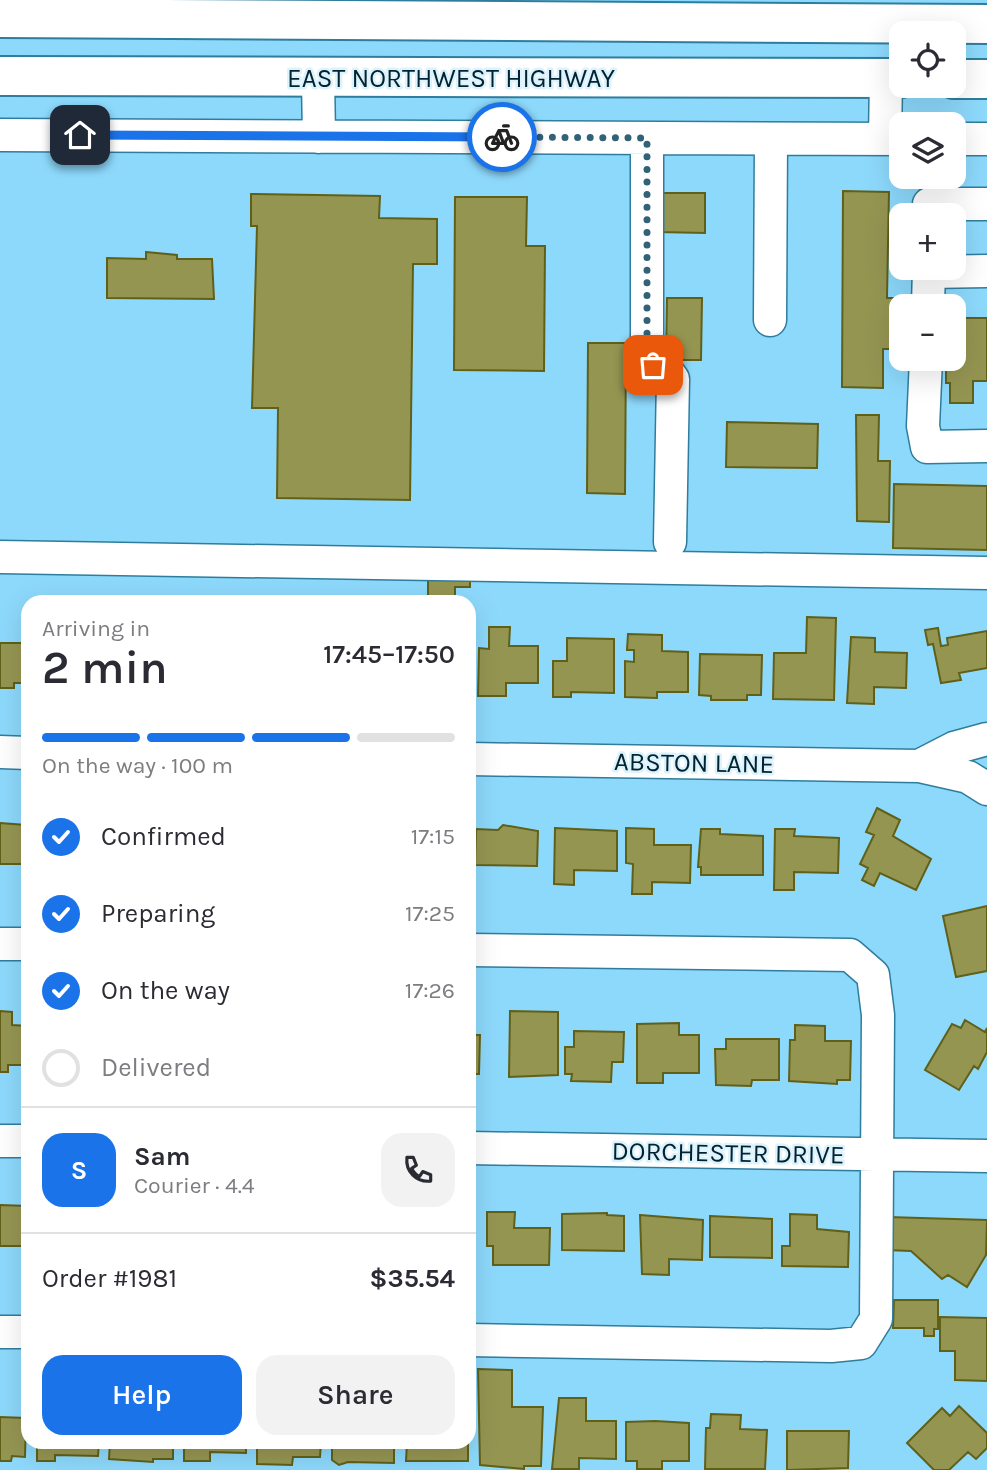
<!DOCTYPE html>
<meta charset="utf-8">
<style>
:root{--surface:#fff;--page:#f2f2f3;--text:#2b2b33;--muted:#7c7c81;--line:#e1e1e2;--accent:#1a73e8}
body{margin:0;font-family:Karla,sans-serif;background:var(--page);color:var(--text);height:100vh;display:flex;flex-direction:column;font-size:26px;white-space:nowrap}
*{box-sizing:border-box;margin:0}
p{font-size:23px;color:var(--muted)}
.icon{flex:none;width:38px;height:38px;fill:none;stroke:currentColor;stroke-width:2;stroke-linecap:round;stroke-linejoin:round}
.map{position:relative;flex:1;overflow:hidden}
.panel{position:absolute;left:21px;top:595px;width:455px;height:854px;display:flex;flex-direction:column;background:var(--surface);border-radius:21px;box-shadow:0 7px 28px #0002}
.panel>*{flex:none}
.controls{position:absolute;left:889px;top:21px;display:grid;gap:14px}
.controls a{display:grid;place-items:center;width:77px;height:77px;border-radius:14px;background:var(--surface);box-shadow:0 7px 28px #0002;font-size:35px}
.pin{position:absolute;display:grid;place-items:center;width:60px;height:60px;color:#fff;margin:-30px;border-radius:14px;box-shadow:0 4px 10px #0006}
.courier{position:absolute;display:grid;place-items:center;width:70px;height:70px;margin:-35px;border:5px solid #1a73e8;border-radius:50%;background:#fff;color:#222;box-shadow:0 2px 9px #0007}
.summary em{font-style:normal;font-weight:600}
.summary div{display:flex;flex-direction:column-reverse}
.summary{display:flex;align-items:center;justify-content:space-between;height:119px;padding:0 21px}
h1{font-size:46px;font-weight:600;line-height:52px}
.bar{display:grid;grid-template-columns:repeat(4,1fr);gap:10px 7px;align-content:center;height:84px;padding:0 21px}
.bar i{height:9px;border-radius:5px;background:var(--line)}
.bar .selected{background:var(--accent)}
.bar p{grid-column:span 4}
.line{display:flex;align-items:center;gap:18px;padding:0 21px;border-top:2px solid var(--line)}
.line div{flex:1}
.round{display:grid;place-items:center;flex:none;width:74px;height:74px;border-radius:21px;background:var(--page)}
ol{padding:0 21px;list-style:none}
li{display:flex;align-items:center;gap:21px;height:77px}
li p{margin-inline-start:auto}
li .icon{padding:7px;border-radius:50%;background:var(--accent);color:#fff;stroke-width:4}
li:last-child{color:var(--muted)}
li i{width:38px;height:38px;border:4px solid var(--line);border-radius:50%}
.button{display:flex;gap:14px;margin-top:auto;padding:14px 21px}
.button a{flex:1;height:80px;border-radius:21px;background:var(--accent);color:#fff;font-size:28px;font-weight:600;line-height:80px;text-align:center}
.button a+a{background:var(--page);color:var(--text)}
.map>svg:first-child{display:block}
.building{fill:#959552;stroke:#606019;stroke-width:2}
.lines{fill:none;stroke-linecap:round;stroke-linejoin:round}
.minor-casing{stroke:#2f7d9d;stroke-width:35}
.major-casing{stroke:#2f7d9d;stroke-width:42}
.minor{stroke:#fff;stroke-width:32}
.major{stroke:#fff;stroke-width:38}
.done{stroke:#326277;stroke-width:7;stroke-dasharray:0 12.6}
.route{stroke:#1a73e8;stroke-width:9}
.labels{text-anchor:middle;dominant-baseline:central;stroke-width:5;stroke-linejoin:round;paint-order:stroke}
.street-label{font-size:26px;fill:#01222f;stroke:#dcf2fd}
</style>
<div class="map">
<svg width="987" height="1470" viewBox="0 0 987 1470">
<rect width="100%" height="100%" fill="#8dd9fc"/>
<!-- building -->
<path class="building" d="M843,191L889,192L887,298H893L892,349H883V388L842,387Z
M658,193H705V233L658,232Z
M251,194L380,196L379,218L437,219V264H413L410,500L277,498L278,408H252L257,226H251Z
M455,197H527L526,246H545L544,371L454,370Z
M146,252L177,255V259H212L214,299L107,298V258L146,259Z
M667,298H702L701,360H666Z
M954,318H987V381H973V403H950V383H946V359H954Z
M588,343H626L625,494L587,493Z
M856,415H879L878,461H890L889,522L857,521Z
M727,422L818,424L817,468L726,467Z
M894,484L987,486V550L893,548Z
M428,576L470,577V587H455V602H424V596H428Z
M807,617L836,618L834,700L773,699L774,653H806Z
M489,627H510L509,646H538V683H506V696H478L479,648L489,649Z
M938,628L941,646L948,645L947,638L987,631V668L959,673L961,680L941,683L933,644L928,645L925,630Z
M628,634L662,635V651L688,652V692H657V698L625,697V661L634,662V650H627Z
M851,637L875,638V652L907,653L906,688L874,687V704L847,703Z
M567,638L614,639V693L571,692V697H553V661H567Z
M0,643H26V683H14V688H0Z
M700,654L762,655L761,695H747V700H711V696L699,695Z
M877,808L900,820L893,836L931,859L916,890L880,873L874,886L862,880L868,868L860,864L874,835L866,832Z
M0,823L26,825V864H0Z
M503,825L538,831L537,866L475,865L476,829L498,830Z
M555,828L617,831V871L574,870V885L554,884Z
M626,828L654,829V845H691L690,883L652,882V894H632L633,864L626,863Z
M701,829H720V834L763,836V875H701V867H698Z
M775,829H795L794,836L839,838L838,873L794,872V890H774Z
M987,906V971L956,977L943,916Z
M0,1011L12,1012V1025L28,1026V1065H8V1072H0Z
M510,1011L558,1012V1075L509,1077Z
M965,1020L985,1032L987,1028V1052L978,1069L974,1066L959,1090L925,1070L952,1024L961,1028Z
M679,1023V1035H699V1073H663V1083H637V1024Z
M795,1025L825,1026V1041H851L850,1080H837V1084L789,1081L790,1040H795Z
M574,1031L624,1032L623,1062H612L611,1082L571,1081L572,1074H565V1047H574Z
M469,1035H480L479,1074H469Z
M726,1039H779V1080H752L751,1086L716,1085L715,1049H726Z
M0,1205L28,1206V1246H0Z
M487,1212H515L514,1228H550L549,1265H493V1246H487Z
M607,1213V1215L624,1216V1251L562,1250V1214Z
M790,1214L817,1215V1229L849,1232L848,1267L782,1266V1246H790Z
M640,1215L703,1220L702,1260L669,1259V1275L642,1274Z
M710,1216L772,1219V1258L710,1257Z
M888,1217L987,1220L986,1255L967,1287L948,1275L942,1279L911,1251L886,1250Z
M469,1226H475L474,1261L469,1260Z
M894,1300H938V1329H934V1336H924V1328H893Z
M940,1317L987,1318V1381L955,1380V1351H940Z
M478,1369L512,1370V1407H543L541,1466H524V1469L480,1465Z
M559,1398H586V1421H616V1459L579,1458V1469H552Z
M959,1406L987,1433V1448L976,1459L968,1452L949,1470H934L907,1443L942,1408L950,1416Z
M711,1414L741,1415L740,1429L767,1430L765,1469H705L706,1428H710Z
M0,1417L26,1418L25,1457L12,1456L11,1461H0Z
M655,1421L689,1423V1461H662V1469H637V1461H626V1422Z
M787,1431H849L848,1468L787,1470Z
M37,1442H99L98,1456L55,1455V1461H37Z
M110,1442H173V1459H153V1462L109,1459Z
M184,1442H246V1453L210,1452V1461H184Z
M257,1442H321L320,1457H293L292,1465L257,1464Z
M332,1442H394V1463L348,1462L339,1465L332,1460Z
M407,1442H468V1461H406Z"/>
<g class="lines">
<defs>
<path id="minor" d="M318,78L319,137
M0,135L901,139
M647,138V360L667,371L673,379L670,542
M885,139L886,78
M954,139H987
M929,204H987
M929,272L987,271
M928,306L929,268
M770,320L771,139
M926,359L923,426L927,447L987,446
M0,557L987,573
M0,752L28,753
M469,759L919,766L968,777L987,789
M919,766L954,748L987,739
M0,944H28
M469,950L850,955L873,975L878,1015L876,1319L861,1343L831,1346L469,1340
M0,1141H28
M469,1148L987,1156
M0,1332H28"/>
<path id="major" d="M0,18L987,24
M0,76L901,78
M954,79H987"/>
</defs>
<!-- minor casing -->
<use href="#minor" class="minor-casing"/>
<!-- major casing -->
<use href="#major" class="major-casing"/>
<!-- minor -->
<use href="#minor" class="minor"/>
<!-- major -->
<use href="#major" class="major"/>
</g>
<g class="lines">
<!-- done -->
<path class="done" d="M502,137L647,138V360L653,365"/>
<!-- route -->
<path class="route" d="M80,135L502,137"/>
</g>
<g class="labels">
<!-- street labels -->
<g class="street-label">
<text x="451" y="78">EAST NORTHWEST HIGHWAY</text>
<text transform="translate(694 763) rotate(1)">ABSTON LANE</text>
<text transform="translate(728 1153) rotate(1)">DORCHESTER DRIVE</text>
</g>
</g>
</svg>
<div class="controls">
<a><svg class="icon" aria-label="locate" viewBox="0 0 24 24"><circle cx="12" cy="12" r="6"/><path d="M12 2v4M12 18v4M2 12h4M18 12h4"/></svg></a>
<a><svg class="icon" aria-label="layers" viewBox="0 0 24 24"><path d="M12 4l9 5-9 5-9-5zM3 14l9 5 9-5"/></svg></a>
<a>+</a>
<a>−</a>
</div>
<div class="pin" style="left:653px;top:365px;background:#ea580c"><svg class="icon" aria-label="bag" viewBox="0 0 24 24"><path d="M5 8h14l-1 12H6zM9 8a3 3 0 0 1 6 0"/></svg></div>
<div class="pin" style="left:80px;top:135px;background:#1f2937"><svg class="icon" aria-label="home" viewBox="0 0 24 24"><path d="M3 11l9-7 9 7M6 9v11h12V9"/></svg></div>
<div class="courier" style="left:502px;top:137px"><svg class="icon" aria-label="bike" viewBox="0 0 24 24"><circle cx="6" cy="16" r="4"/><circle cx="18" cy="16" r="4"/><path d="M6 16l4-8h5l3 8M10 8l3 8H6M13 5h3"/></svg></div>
<section class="panel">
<div class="summary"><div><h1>2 min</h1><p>Arriving in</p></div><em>17:45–17:50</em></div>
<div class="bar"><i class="selected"></i><i class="selected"></i><i class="selected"></i><i></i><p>On the way · 100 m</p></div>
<ol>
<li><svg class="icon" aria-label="check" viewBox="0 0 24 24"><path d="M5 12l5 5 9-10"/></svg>Confirmed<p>17:15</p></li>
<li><svg class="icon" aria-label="check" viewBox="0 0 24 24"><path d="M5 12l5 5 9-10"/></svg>Preparing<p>17:25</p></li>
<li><svg class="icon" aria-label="check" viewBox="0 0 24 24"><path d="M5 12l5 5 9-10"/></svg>On the way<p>17:26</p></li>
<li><i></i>Delivered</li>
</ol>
<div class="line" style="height:126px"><b class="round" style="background:var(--accent);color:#fff">S</b><div><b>Sam</b><p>Courier · 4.4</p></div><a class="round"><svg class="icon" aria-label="phone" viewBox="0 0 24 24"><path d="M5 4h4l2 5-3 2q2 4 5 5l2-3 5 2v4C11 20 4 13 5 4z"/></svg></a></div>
<div class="line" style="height:91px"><div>Order #1981</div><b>$35.54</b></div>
<div class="button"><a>Help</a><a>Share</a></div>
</section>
</div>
